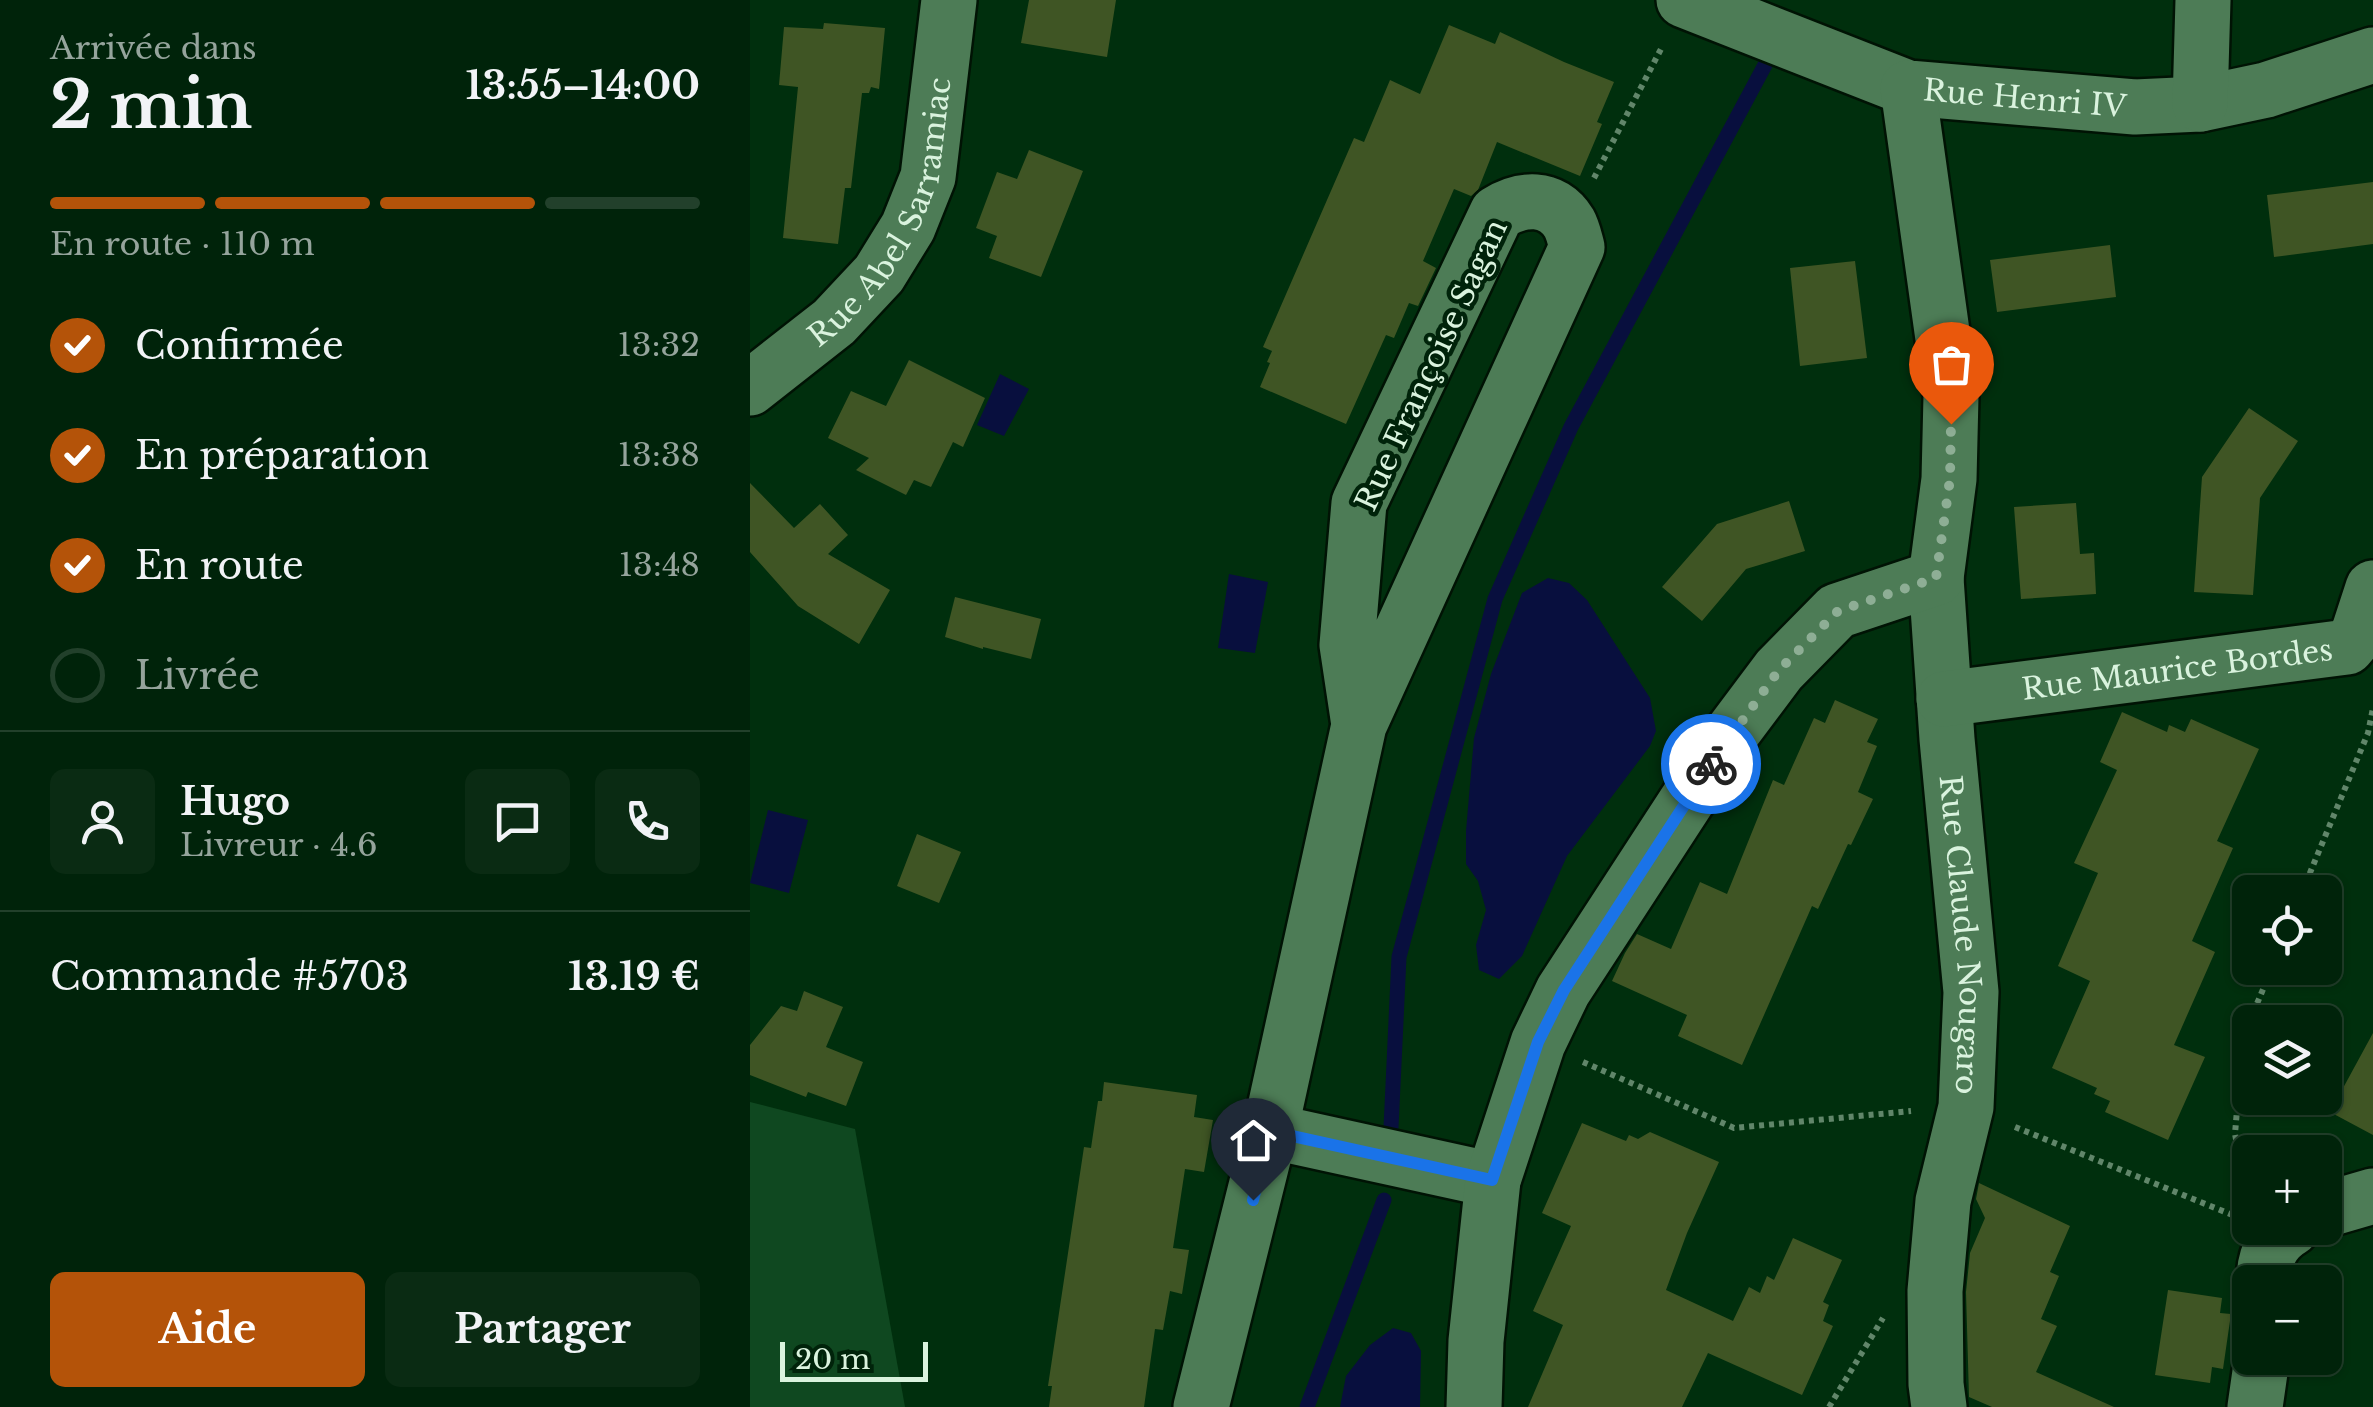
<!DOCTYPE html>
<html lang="fr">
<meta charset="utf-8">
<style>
:root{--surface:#00230a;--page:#0a2b13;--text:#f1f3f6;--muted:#95a49c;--line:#22402b;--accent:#b45309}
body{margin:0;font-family:"Libre Baskerville",serif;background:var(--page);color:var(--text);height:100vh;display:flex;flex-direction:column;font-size:38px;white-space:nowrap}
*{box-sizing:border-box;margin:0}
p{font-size:32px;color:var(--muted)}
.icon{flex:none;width:55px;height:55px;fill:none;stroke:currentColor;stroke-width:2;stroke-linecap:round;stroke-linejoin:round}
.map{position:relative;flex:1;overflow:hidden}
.side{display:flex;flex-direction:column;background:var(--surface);width:750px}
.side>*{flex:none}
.fabs{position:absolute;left:1482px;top:875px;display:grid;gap:20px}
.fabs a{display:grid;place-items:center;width:110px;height:110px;border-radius:15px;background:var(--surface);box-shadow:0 2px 8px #0004,0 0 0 2px var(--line);font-size:50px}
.scale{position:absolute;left:30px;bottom:25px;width:148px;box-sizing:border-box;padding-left:10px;border:5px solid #daf3de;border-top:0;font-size:28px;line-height:35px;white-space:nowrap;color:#daf3de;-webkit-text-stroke:8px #00230a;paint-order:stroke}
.pin{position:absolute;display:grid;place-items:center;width:85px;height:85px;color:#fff;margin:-102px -42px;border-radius:50% 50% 50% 0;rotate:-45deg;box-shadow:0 0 10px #0007}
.pin .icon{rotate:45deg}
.courier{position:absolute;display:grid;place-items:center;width:100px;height:100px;margin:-50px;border:8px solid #1a73e8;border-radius:50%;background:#fff;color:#222;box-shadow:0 2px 12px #0007}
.overview em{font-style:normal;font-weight:800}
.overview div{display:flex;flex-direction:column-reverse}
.overview{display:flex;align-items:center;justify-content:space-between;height:170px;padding:0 50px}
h1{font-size:65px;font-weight:800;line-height:75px}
.bar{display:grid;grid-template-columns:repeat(4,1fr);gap:15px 10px;align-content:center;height:120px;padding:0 50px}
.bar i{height:12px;border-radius:8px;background:var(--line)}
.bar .active{background:var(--accent)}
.bar p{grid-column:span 4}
.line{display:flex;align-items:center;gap:25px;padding:0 50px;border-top:2px solid var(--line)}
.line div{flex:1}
.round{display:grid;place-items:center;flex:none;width:105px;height:105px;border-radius:15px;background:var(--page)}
ol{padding:0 50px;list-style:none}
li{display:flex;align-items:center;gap:30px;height:110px}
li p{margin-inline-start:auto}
li .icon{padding:10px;border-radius:50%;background:var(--accent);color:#fff;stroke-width:4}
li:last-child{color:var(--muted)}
li i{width:55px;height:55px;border:5px solid var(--line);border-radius:50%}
.primary-button{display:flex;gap:20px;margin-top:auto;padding:20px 50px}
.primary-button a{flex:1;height:115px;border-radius:15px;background:var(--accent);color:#fff;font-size:40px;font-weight:800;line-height:115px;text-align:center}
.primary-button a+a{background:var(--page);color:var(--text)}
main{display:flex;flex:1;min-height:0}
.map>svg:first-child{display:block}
.green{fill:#0f4820}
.water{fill:#080f3e}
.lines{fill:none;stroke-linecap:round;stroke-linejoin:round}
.stream{stroke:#080f3e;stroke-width:15}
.building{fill:#3f5524}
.minor-casing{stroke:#001304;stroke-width:60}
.path{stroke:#61866a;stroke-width:6;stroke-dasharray:5 5;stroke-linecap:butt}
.minor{stroke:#4d7c56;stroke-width:55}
.done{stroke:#8eae95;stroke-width:10;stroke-dasharray:0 18}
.route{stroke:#1a73e8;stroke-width:12}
.labels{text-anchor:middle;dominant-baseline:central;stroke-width:9;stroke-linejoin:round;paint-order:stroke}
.street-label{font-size:30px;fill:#daf3de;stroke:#00230a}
</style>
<main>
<section class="side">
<div class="overview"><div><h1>2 min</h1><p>Arrivée dans</p></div><em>13:55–14:00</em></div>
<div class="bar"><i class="active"></i><i class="active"></i><i class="active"></i><i></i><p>En route · 110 m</p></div>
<ol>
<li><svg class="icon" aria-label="check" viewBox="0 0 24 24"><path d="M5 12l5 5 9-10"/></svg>Confirmée<p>13:32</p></li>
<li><svg class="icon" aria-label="check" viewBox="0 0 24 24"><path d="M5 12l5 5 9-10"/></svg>En préparation<p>13:38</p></li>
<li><svg class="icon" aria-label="check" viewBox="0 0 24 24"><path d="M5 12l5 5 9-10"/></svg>En route<p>13:48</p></li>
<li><i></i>Livrée</li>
</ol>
<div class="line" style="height:180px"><a class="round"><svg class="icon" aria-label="person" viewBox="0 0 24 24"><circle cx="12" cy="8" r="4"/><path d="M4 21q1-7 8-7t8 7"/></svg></a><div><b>Hugo</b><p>Livreur · 4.6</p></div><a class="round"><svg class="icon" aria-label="chat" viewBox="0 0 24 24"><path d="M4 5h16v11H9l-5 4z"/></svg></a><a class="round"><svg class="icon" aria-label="phone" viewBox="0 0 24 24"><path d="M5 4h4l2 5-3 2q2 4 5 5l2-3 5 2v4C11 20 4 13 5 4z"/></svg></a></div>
<div class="line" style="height:130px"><div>Commande #5703</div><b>13.19 €</b></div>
<div class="primary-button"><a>Aide</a><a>Partager</a></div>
</section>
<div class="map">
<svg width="1623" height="1407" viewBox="0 0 1623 1407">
<rect width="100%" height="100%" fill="#002f0d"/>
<!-- green -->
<path class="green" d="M0,1102L105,1129L155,1407H0Z"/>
<!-- water -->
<path class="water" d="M250,374L279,389L254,436L227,425Z
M479,574L518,582L505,653L468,648Z
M798,578L819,583L837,600L900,698L906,731L900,746L817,856L772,956L749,979L729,970L726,945L736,910L728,881L716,864V831L724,738L741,674L772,593Z
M18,810L58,820L39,893L0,883Z
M643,1328L661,1333L671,1351L670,1407H590L596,1376L620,1345Z"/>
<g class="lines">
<!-- stream -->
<path class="stream" d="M640,1149L649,957L745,599L821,427L1015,65
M557,1407L634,1200"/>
</g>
<!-- building -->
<path class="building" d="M279,0H366L357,57L271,43Z
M74,23L135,28L129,89L121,87L119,93H112L101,188H95L88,244L33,238L48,87L29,85L34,27L73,29Z
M699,25L745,44L750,32L814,62L864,82L847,122L852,124L830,176L747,142L728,190L721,196L704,189L673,261L686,268L668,306L659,303L644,338L636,335L596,424L510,387L520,363L517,362L522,351L513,347L604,138L614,142L640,80L670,94Z
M279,150L333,171L291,277L239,258L247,236L226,228L247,172L267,179Z
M1623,182V244L1524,257L1517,195Z
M1360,245L1366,297L1247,312L1240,260Z
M1105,261L1117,358L1050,366L1040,268Z
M159,360L235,398L213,447L203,442L181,487L164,480L156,495L106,470L119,458L78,438L101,391L136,406Z
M1499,408L1548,441L1510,498L1503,595L1444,592L1452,477Z
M0,483L44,528L70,504L98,535L78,554L140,590L109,644L48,606L0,552Z
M1039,501L1055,551L996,569L952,621L912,587L967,524Z
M1326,503L1330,554L1344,553L1346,594L1271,599L1264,507Z
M205,597L291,619L281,659L233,647V649L195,637Z
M1085,700L1128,719L1117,742L1127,746L1108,792L1123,799L1101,845L1098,844L1068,909L1062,906L992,1065L928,1036L937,1015L862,981L875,953L887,934L921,949L950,882L977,894L1023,780L1034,785L1064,718L1075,723Z
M1372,712L1417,732L1419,725L1435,732L1441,719L1509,749L1467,841L1483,848L1442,941L1465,952L1424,1045L1455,1057L1418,1140L1355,1112L1360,1101L1344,1094L1347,1088L1302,1068L1340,981L1308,966L1348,873L1324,863L1367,770L1350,762Z
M167,834L211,852L189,903L147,886Z
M54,991L93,1007L76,1047L113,1062L96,1106L58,1092L56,1097L0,1075V1045L31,1006L47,1011Z
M1623,1033V1135L1580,1112Z
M354,1082L447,1095L444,1117L463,1120L454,1172L435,1169L423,1248L439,1250L432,1294L420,1291L413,1330L405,1329L394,1407H299L302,1386H298L334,1147L341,1148L348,1101H352Z
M832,1123L876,1141L879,1135L888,1139L900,1132L969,1162L937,1233L916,1290L983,1321L999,1287L1010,1293L1017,1276L1024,1280L1043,1238L1092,1260L1073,1302L1079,1305L1073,1321L1083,1326L1052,1395L958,1353L932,1407H778L813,1325L783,1311L821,1226L792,1213Z
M1229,1183L1320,1226L1300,1272L1309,1276L1291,1319L1307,1326L1286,1372L1364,1407H1242L1219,1397L1216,1292L1220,1253L1235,1218L1226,1199Z
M1418,1290L1472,1298L1470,1313L1481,1314L1473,1369L1462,1367L1460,1383L1405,1375Z"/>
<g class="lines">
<defs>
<g id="minor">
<path id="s1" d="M934,0L1158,88L1385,107L1450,104L1516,90L1623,55"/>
<path d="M1450,104L1453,0"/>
<path id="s2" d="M0,388L84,322L129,274L158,227L178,177L199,0"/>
<path id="s3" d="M1186,578L1197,739L1221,992L1216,1107L1193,1201L1185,1291L1186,1384L1189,1407"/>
<path id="s4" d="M1194,699L1597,647L1608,634L1623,588"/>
<path d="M520,1131L609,725L827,247C825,240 823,230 819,223C802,195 771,198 747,213L609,503L597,645L609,725"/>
<path d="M1575,1210L1623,1196"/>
<path d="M1514,1282C1514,1259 1521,1240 1542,1228"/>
<path d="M451,1407L520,1131L743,1180"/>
<path d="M724,1407L726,1341L743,1180L788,1043L813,991L975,742L1029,670L1087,611L1186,578L1199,479L1201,396L1158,88"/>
<path d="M1505,1407L1512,1358"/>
</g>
</defs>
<!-- minor casing -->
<use href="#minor" class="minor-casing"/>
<!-- path -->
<path class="path" d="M844,178L912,47
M1552,892L1618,733L1623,708
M833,1062L984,1128L1161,1111
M1265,1127L1485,1216
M1497,1199L1485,1134L1493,1037L1522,968
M1079,1407L1133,1318"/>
<!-- minor -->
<use href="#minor" class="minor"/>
</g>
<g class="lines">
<!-- done -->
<path class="done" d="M961,764L1029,670L1088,611L1186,578L1200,479L1201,424"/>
<!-- route -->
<path class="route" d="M503,1200L520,1131L742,1180L788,1042L814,990L961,764"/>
</g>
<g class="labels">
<!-- street labels -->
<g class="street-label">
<text stroke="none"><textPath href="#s1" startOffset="358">Rue Henri IV</textPath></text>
<text stroke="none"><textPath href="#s2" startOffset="230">Rue Abel Sarramiac</textPath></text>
<text transform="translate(681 365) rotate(-65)">Rue Françoise Sagan</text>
<text stroke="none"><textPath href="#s4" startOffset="235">Rue Maurice Bordes</textPath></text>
<text stroke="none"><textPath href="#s3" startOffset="358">Rue Claude Nougaro</textPath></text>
</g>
</g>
</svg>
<div class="fabs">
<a><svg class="icon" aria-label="locate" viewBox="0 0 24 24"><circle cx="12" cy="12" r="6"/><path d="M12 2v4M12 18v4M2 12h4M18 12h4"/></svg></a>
<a><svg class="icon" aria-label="layers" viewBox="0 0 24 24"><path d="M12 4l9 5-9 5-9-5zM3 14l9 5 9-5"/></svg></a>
<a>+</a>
<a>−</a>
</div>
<div class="scale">20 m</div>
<div class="pin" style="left:1201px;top:424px;background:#ea580c"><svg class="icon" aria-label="bag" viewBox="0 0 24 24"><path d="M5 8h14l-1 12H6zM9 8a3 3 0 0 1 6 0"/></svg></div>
<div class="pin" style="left:503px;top:1200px;background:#1f2937"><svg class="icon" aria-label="home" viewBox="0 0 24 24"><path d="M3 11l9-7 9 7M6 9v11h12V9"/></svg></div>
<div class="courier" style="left:961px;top:764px"><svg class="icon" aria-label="bike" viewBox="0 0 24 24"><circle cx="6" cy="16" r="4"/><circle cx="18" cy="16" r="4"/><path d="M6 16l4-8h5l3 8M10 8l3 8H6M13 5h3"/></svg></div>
</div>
</main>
